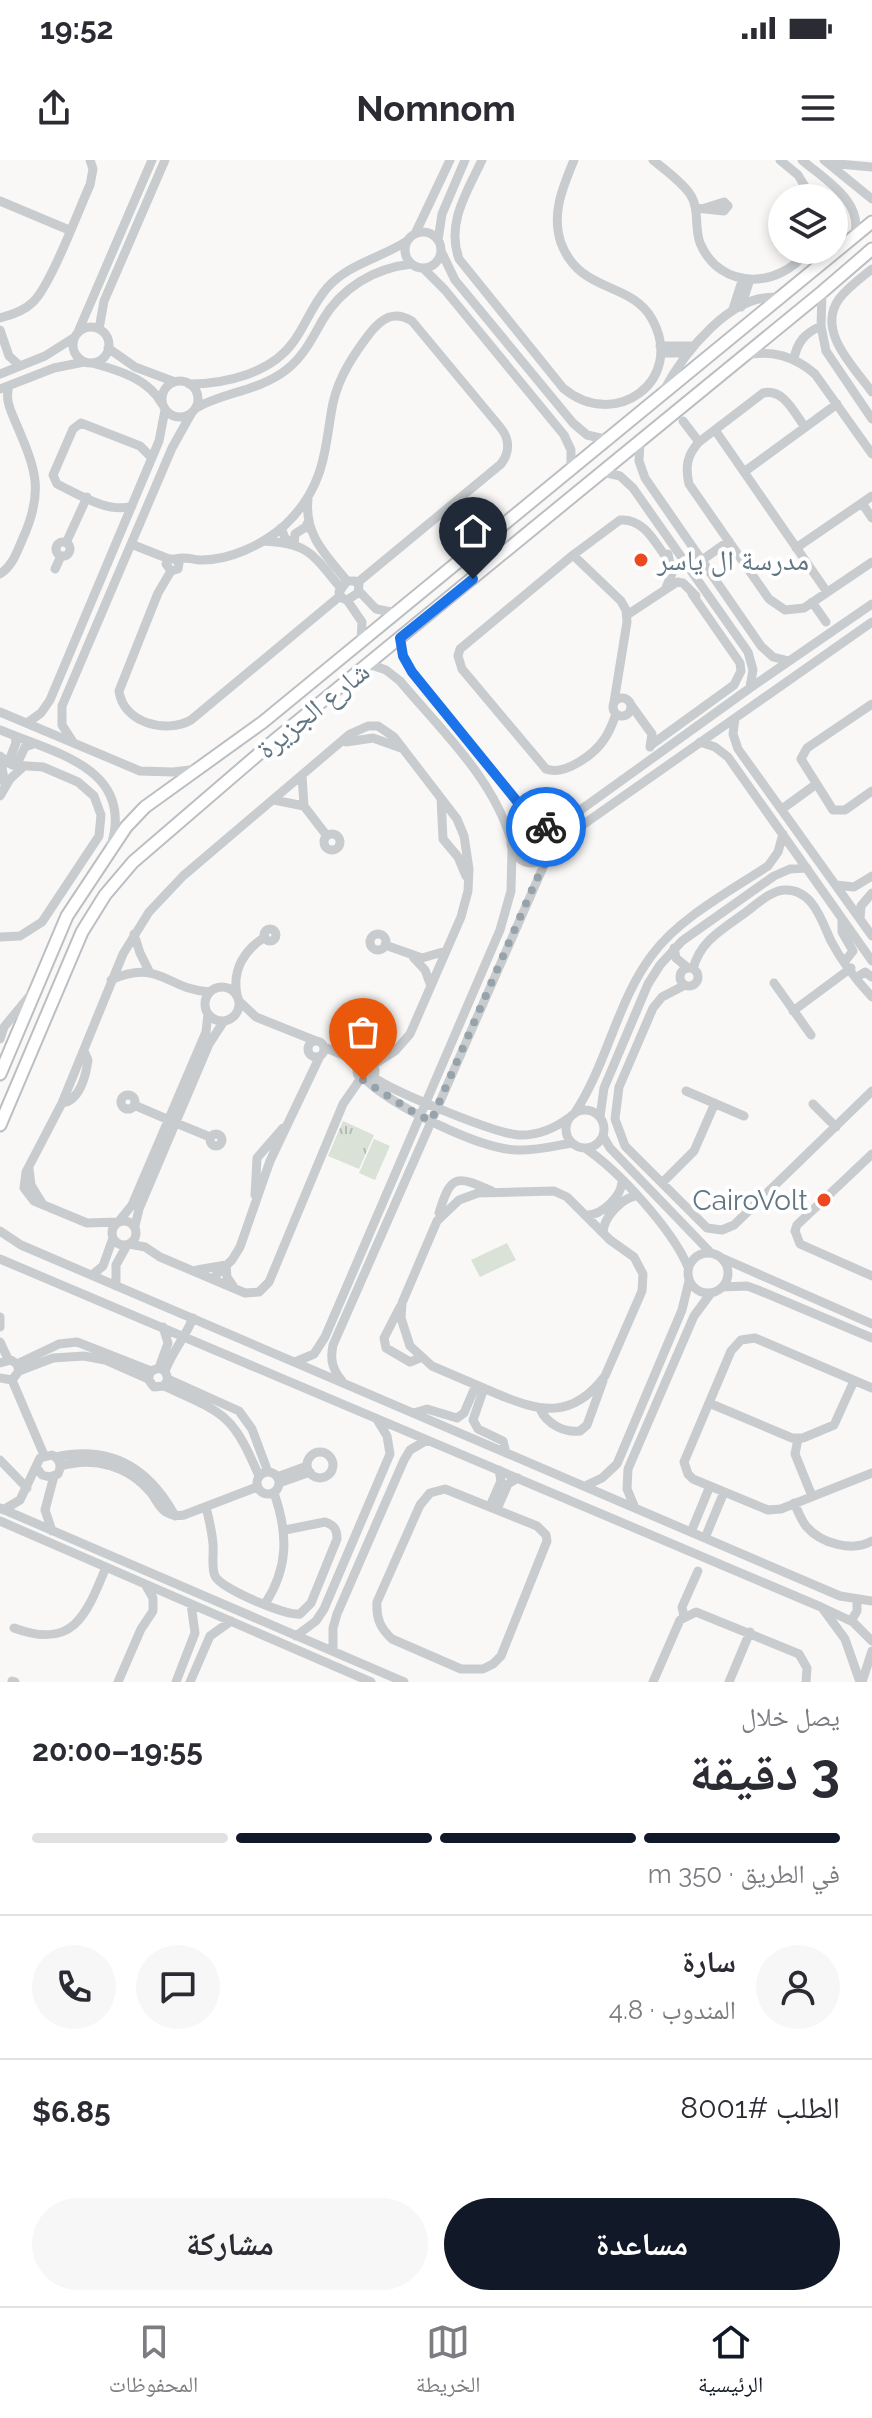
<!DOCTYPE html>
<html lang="ar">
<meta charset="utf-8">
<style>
:root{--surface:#fff;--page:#f7f7f7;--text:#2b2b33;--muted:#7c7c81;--line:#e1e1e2;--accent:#111827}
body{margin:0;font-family:Raleway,"Noto Naskh Arabic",sans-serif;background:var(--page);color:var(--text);direction:rtl;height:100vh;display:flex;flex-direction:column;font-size:30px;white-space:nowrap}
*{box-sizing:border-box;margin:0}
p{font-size:26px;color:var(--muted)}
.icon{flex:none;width:44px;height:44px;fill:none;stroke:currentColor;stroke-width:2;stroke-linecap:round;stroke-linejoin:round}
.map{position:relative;height:1522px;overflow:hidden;direction:ltr}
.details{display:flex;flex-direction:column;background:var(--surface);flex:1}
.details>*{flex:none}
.tools{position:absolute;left:768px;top:24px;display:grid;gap:16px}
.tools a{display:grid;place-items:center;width:80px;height:80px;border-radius:50%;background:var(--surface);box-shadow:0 4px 12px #0003;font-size:40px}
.pin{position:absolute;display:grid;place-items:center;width:68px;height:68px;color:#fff;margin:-82px -34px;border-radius:50% 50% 50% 0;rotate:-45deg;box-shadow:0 0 8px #0007}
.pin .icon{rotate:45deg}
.courier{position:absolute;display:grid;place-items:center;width:80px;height:80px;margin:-40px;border:6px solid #1a73e8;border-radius:50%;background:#fff;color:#222;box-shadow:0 2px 10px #0007}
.overview em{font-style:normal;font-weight:700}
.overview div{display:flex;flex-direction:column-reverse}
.overview{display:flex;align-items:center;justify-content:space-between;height:136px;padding:0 32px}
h1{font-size:52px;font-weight:700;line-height:60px}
.bar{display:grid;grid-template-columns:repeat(4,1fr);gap:12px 8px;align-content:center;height:96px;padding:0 32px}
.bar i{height:10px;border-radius:6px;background:var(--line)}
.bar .selected{background:var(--accent)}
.bar p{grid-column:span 4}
.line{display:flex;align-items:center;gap:20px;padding:0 32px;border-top:2px solid var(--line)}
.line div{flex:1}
.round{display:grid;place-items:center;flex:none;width:84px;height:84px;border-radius:42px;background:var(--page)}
.primary-button{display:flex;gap:16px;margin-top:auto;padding:16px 32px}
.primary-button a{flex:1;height:92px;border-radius:48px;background:var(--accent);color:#fff;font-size:32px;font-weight:700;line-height:92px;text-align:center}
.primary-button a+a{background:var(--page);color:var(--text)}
.status{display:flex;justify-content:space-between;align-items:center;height:56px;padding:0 40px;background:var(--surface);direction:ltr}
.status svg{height:22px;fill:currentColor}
header{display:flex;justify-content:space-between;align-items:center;height:104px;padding:0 32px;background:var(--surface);font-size:36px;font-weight:700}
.menu{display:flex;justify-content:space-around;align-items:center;height:112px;border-top:2px solid var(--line);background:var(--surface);font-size:22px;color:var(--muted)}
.menu a{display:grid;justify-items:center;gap:4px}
.menu .selected{color:var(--accent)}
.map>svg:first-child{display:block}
.grass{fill:url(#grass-tufts)}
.pitch{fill:#dae1d6}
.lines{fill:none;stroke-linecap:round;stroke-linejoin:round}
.major-casing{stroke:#bbbfc3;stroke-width:15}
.minor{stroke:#c8cccf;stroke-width:9}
.major{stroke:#fff;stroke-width:11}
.done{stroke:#97a3ab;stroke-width:8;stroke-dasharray:0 14.4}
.route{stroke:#1a73e8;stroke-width:10}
.poi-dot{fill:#ed4921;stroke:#fff;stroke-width:3}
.labels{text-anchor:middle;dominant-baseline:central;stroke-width:8;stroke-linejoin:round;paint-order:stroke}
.poi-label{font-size:28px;fill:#627583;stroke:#fff;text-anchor:start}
.street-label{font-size:28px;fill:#627583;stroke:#fff}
</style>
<div class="status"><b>19:52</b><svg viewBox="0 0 49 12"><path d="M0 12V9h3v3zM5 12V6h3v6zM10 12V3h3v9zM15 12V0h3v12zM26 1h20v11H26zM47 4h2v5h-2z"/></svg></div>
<header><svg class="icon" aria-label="menu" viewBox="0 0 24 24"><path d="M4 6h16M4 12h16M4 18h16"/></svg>Nomnom<svg class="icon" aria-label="share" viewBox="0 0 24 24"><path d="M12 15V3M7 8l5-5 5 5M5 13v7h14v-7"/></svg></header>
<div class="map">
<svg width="872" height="1522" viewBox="0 0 872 1522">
<defs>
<pattern id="grass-tufts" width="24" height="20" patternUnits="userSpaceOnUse" patternTransform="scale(2)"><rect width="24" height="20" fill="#dae1d6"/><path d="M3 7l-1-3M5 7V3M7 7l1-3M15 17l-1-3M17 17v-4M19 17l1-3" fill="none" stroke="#b4bbb3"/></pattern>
</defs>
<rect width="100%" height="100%" fill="#f9f8f6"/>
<!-- grass -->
<path class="grass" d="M343,961L374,975L359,1009L328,996Z"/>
<!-- pitch -->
<path class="pitch" d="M374,979L390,986L375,1020L359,1013Z
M507,1083L516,1100L480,1117L471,1100Z"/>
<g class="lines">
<defs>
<path id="major" d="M0,914L67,756L126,667L145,647L263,562L872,62
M0,965L82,772L105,735L133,702L276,579L822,132L872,89"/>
</defs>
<!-- major casing -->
<use href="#major" class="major-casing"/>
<!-- minor -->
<path class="minor" d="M482,0C467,32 446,63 459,99L563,228C615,272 686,220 652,159C631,121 580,134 561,83C551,53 563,27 574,0
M653,0C665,10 681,21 690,34C700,49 694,67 700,83C720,131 780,129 808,90
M780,0L798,15L812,38
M802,0C825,20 865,42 854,77
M824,0L872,39
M828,3L872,7
M0,41L69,70
M696,48L724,51L728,46L724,42L705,48
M405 90a18 18 0 1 1 36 0a18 18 0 1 1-36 0Z
M415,74L450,0
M438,80L442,54L465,0
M441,91L455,120L573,263L587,275L609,280
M423,108L445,130L564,275L571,290V311
M872,109C861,118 848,127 839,139C816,171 854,207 872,232
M822,132L821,166L826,191L872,259
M741,147L750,119
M733,149L743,118
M0,158C12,155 24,151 33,142C51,125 78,51 90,25L93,9L90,0
M73 185a18 18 0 1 1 36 0a18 18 0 1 1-36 0Z
M99,169L104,141L165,0
M0,170L9,196L20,206
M78,172L152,0
M660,186H691
M108,188L135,207L175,222
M661,193H686
M745,195C773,190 794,196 815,214L872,294
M794,199C797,182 805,173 821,166
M92,203C118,210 149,219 162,244
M0,214L45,196L75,177
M162 239a18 18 0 1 1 36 0a18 18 0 1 1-36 0Z
M189,224C226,224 272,213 294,181C306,164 313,144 327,128C348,104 381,98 407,81
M0,229L54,208L84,202
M663,232C683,194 732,130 781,138
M196,248C224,232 259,231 286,210C303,197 312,179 322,161C341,128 374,108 412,104
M683,261L699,282
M805,267C794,253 784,228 763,233L699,282C687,295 685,307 689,324L769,439L785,450L804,448L872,402
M715,270L827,432
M640,282L639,301L645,318L761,486L773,497L789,501
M603,312L620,316L633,328L748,492L753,510L750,527
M744,312L837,244
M308,339C304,375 326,395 347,421H355L359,425L358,433L347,440L342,438L339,432L347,421
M862,343L872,358
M132,346C109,354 78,334 57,324L53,315L73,269L81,263L140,286L152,298
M281,368L285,378L294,384L295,374L304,368H309L307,364
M263,381C309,383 312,394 340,427
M56 389a7 7 0 1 1 14 0a7 7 0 1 1-14 0Z
M66,383L87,337
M131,384L169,399
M796,388L872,336
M573,395L621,441L626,450L627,462L614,542
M175,399C185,396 190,399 199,400C229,401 262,385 284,366C299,352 311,335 318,316C327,293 328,267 333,243C339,216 354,194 370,173C382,158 394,150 412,161L500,267C510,279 510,292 501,304L357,423
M702,400L729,381
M55,409L61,396
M171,411L166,404L169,399H175L179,403L178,409L171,411L158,433L119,531C123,563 166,574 191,560L340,436
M0,414C13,406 17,391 23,378C45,329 35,308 15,261C10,249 5,239 9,226
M666,428L672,413L668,394
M359,431L376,449L396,453
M347,440L362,462L361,482
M812,442L826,462
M627,455L677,422L683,423L696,436
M400,478L403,496L412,512L533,661
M369,504L386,510L400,521C441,570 493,618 511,680
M613 547a9 9 0 1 1 18 0a9 9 0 1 1-18 0Z
M872,544L807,588L801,599L833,650H845L872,631
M631,545L652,574L650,587
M0,552L140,611L173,612L198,609
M616,554C613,562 610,571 605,578C595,594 565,616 546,609L462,509L458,496L460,489L573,395L620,360C644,358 655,383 668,400
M735,558L733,574L738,589L872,776
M27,563L41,553L50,540L159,281L165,250
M0,570C55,593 135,608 111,686
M73,582L62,565V546L172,288L191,254
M346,582L373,578L401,588
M700,582L715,587L728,597L872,801
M651,585L734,525L741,511L740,503L692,434
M0,596L12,605L43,607L78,622L94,636L101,655L99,676L42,762L20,776L0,777
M0,596L5,625
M8,603L16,583L15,576
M16,606L25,587L33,584
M302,616L304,646L327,676
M0,636L10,619L23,607
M441,638L443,679L458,697L466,716
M274,640L304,646
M782,649L815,625
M511 682a21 21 0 1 1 42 0a21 21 0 1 1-42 0Z
M545,666L568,659L750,528L872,444
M324 682a8 8 0 1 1 16 0a8 8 0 1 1-16 0Z
M551,691L574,671L872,462
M836,725L854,727L872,716
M842,759V772L853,791L845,801
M860,759L861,746L872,733
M264 775a6 6 0 1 1 12 0a6 6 0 1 1-12 0Z
M134,774L140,793L149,811
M370 782a8 8 0 1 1 16 0a8 8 0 1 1-16 0Z
M385,785L422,798L446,791
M674,788L676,798L688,808
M413,797L425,810L431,826
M680 817a9 9 0 1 1 18 0a9 9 0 1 1-18 0Z
M693,809C700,782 720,771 742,755C754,747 769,731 784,730C813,728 822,762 831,781C841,800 858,822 872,837
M857,817L865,812L872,817
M111,820C160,798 167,830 210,832
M774,823L811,875
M685,825L662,837L653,848L619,927L615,959L625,986L707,1068L722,1070L734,1065L872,931
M205 844a17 17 0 1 1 34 0a17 17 0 1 1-34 0Z
M237,835C232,810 244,790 265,777
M240,842L256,857L316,881
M793,851L851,808
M0,879L4,867L32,833
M308 889a8 8 0 1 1 16 0a8 8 0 1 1-16 0Z
M324,887L362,903
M357 911a9 9 0 1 1 18 0a9 9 0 1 1-18 0Z
M373,917C394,932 494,973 518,975C538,976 554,969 570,957
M366,920C393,946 479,989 517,990C535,991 554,986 572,983
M686,931L744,956
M121 942a7 7 0 1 1 14 0a7 7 0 1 1-14 0Z
M62,943C80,941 86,915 88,900L84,891
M813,944L836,967
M134,945L169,960
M566 969a19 19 0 1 1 38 0a19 19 0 1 1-38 0Z
M574,954C607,905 617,841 652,795C679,758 730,731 768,706L778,692L783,674
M600,957L604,928L648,824L660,805L682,781L774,716L790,709L807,708
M176,963L210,977
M210 980a6 6 0 1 1 12 0a6 6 0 1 1-12 0Z
M603,976L610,988L710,1092
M585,988C619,1011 672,1069 688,1107
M872,994L797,1065L795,1071L800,1084L872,1116
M29,1009L31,1025L42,1043
M662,1023L694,991L715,943
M554,1031L567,1037L610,1080L634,1097L643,1114L642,1131L605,1216C572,1260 540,1252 495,1233C474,1224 453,1215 432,1206L410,1186L401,1158L402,1143L437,1061L459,1040L478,1033Z
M255,1035L257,998L283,968
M439,1053C451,1014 456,1015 492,1031
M586,1055C601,1056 621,1037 622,1022
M112 1073a12 12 0 1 1 24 0a12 12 0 1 1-24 0Z
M119,1061L132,1045L206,872L208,854
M118,1062L87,1063L34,1041L24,1028L26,1012L62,943L123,794L149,752L183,716L350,574L368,566H378L394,577L457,659L464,676L469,709L468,731L461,757L410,874L395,891L373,905
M135,1066L139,1049L209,884L224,861
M0,1071L21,1085L840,1436L872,1441
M603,1073C603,1058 621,1039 635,1036
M129,1084L145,1087L160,1097L245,1133L259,1132L269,1122L343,944L361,918
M688 1113a20 20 0 1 1 40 0a20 20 0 1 1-40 0Z
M722,1098L872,1164
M0,1099L821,1447L853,1462L872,1481
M197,1110L226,1105L227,1117L233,1126
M92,1115L103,1106L113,1078
M212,1119L232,1100L240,1087L270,1001L320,896
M116,1126V1105L127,1085
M722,1127L747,1126L758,1130L872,1178
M400,1147L384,1178L386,1188L410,1202L420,1198
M0,1157V1167
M0,1182L8,1199
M295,1202L314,1194L325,1177L500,770L511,731L512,690
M0,1203L11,1200L17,1204L19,1211L12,1220L0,1218
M17,1204L59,1184L77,1182L151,1211
M159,1208L168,1183L163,1167
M19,1211L53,1198L84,1196L105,1200L148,1219L154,1227L164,1226L168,1219L165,1211L159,1208L151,1211L148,1219
M165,1211C173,1190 185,1178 193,1158
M168,1219L239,1251L252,1269L268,1312
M12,1220L44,1295
M342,1221C332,1209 330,1199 333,1185L548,696
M164,1226C225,1254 232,1253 259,1316
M484,1228L473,1260L478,1269L503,1281L506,1293
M872,1228L755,1178L741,1180L731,1191L684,1302L688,1314L693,1319L768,1350L781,1349L872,1313
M709,1243L792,1278H803L834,1265L854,1221
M540,1249C547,1264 564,1273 580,1271L587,1265L603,1221
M414,1253L427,1249L457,1258L464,1253L476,1225
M798,1279L795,1294L812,1336
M307 1305a13 13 0 1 1 26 0a13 13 0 1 1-26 0Z
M56,1297C111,1285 149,1308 175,1356
M0,1300L27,1328
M61,1306C94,1296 129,1306 151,1333C156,1339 159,1348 166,1352C172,1356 178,1356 184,1355L257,1327
M257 1323a11 11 0 1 1 22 0a11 11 0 1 1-22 0Z
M277,1317L307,1306
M279,1323L310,1312
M585,1326L602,1318L617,1304L682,1150L689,1121
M445,1329L537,1366L546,1375L547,1381L501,1496L493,1504L483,1509H461L392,1479C380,1468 376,1458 377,1442L420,1345L430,1333Z
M794,1343C798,1351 801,1360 806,1366C821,1384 853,1392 872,1381
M490,1346L501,1321L499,1310
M206,1347C209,1359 212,1371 213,1384C214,1394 211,1407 215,1416C221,1429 286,1456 300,1454L311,1443L337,1379C337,1369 334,1365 325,1362L285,1370
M0,1348L404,1522
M635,1348L627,1329L628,1309L694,1156L711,1133
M497,1349L508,1324L518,1318
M3,1350L20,1340L40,1298L52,1295C60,1299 62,1306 58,1314L50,1317L42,1315L37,1308
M0,1361L371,1522
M52,1371L45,1350L54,1316
M691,1372L710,1326
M705,1378L724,1332
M265,1444C289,1407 288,1373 274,1333
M823,1449L845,1479L860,1522
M684,1456L682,1447L698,1411
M851,1461L857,1451V1440
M14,1468C73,1490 86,1456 106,1407
M296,1476L316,1461L324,1449L390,1294L387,1276L376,1258
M333,1491V1468L337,1454L404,1300L410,1290L427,1280
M12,1521L15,1522
M118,1522L141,1469L153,1451V1438L145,1424
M176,1522L195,1473L191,1444
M190,1522L210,1476L231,1461
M653,1522L680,1460L696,1452L799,1494L807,1508L806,1522
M729,1522L750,1472
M862,1522L872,1491"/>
<!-- major -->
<use href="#major" class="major"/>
</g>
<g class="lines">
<!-- done -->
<path class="done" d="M363,920L418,955L431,961L535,723C543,705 560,686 546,667"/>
<!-- route -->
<path class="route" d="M473,419L400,478L403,496L412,512L533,661L546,667"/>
</g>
<!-- markers -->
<g class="poi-dot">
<circle cx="641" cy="400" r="8"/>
<circle cx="824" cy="1040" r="8"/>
</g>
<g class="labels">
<!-- poi labels -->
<g class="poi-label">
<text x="657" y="400">مدرسة ال ياسر</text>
<text x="808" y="1040" text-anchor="end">CairoVolt</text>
</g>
<!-- street labels -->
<g class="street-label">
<text transform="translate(313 550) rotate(-39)">شارع الجزيرة</text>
</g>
</g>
</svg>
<div class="tools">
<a><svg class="icon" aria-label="layers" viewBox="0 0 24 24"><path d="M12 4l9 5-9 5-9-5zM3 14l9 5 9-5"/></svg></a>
</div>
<div class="pin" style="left:363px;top:920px;background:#ea580c"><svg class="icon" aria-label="bag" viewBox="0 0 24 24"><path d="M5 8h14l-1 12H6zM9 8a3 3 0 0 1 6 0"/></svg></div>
<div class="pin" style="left:473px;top:419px;background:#1f2937"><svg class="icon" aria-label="home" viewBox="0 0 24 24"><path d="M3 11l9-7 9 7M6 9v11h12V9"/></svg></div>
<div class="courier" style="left:546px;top:667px"><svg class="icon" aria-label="bike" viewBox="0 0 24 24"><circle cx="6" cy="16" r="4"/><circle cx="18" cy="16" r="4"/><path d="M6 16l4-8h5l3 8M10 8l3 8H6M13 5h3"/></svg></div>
</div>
<section class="details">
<div class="overview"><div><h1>3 دقيقة</h1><p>يصل خلال</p></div><em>19:55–20:00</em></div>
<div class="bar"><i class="selected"></i><i class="selected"></i><i class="selected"></i><i></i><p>في الطريق · 350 m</p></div>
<div class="line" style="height:144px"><a class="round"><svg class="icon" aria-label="person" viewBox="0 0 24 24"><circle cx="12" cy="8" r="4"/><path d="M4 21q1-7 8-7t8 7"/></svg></a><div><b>سارة</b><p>المندوب · 4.8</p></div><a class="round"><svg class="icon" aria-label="chat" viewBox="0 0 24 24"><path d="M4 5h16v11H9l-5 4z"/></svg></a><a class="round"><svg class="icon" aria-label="phone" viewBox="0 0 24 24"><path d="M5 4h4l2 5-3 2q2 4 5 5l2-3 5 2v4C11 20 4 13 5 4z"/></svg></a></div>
<div class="line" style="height:104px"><div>الطلب #8001</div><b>$6.85</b></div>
<div class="primary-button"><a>مساعدة</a><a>مشاركة</a></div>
</section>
<nav class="menu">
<a class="selected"><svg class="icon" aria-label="home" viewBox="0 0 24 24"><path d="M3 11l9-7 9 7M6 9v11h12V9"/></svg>الرئيسية</a>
<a><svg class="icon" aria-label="map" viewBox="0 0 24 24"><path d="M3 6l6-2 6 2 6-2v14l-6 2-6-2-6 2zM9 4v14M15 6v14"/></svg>الخريطة</a>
<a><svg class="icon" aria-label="saved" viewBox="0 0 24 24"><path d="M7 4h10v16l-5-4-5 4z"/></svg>المحفوظات</a>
</nav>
